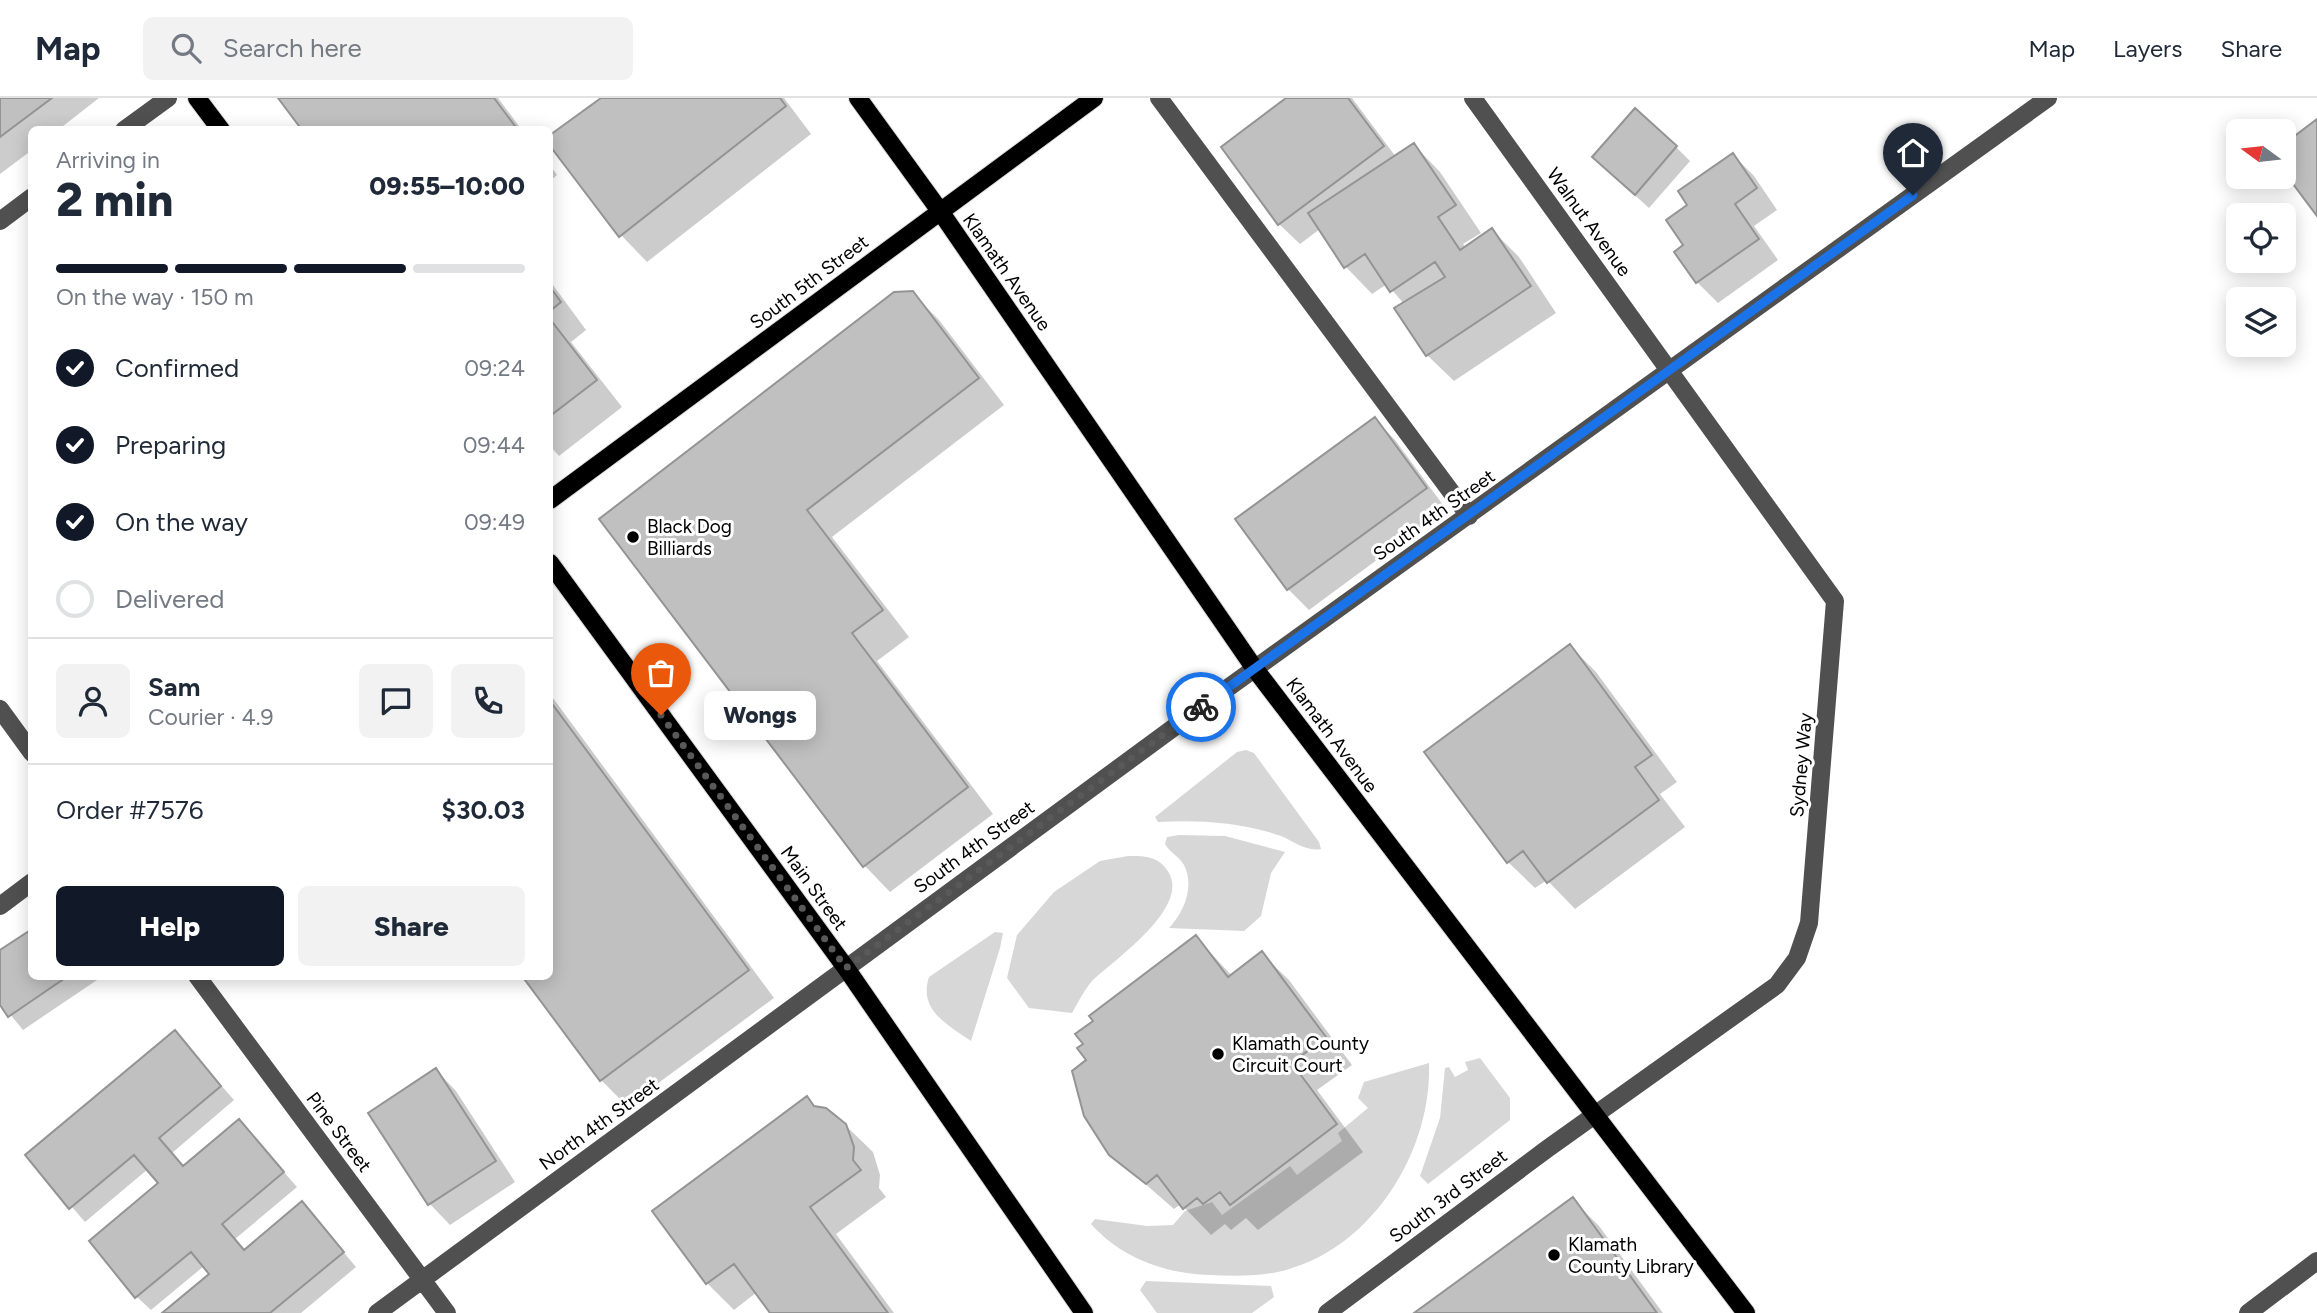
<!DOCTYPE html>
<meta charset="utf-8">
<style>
:root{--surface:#fff;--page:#f2f2f3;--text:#1f2937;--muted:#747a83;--line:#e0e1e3;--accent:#111827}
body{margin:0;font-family:Figtree,sans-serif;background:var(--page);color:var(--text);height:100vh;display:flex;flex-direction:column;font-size:26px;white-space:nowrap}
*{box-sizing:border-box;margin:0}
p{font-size:23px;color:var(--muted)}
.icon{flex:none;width:38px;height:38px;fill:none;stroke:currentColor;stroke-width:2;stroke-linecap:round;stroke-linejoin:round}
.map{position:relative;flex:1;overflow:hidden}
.side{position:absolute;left:28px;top:28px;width:525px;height:854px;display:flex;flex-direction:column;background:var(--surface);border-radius:10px;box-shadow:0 4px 18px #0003}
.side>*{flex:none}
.needle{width:46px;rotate:285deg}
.tools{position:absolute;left:2226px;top:21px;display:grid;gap:14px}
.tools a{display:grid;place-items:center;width:70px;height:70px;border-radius:10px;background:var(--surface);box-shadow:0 4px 18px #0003;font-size:35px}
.pin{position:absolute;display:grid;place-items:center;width:60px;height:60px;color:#fff;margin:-72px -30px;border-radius:50% 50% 50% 0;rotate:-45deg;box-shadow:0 0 7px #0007}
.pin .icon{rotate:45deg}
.courier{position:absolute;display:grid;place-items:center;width:70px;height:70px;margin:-35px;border:5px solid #1a73e8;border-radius:50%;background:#fff;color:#222;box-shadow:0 2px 9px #0007}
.bubble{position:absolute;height:49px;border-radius:10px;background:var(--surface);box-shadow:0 4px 18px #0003;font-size:23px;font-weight:800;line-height:49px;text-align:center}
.overview em{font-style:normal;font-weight:800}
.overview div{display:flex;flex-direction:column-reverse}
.overview{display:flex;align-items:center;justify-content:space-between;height:119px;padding:0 28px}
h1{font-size:46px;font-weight:800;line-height:52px}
.bar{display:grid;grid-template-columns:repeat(4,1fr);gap:10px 7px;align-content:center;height:84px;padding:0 28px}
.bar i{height:9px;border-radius:5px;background:var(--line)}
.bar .selected{background:var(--accent)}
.bar p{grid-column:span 4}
.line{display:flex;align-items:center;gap:18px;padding:0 28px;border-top:2px solid var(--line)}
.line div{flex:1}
.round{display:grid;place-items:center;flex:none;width:74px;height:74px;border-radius:10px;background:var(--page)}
ol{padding:0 28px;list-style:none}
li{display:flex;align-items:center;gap:21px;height:77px}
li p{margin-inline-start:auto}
li .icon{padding:7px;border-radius:50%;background:var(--accent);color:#fff;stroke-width:4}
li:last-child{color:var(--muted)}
li i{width:38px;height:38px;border:4px solid var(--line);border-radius:50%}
.action{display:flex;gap:14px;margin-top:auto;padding:14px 28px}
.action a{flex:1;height:80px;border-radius:10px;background:var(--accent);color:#fff;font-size:28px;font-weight:800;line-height:80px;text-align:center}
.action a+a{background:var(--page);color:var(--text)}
header{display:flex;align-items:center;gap:42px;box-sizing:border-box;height:98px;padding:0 35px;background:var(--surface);border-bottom:2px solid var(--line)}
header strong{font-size:33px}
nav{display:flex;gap:38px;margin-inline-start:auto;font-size:24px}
.search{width:490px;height:63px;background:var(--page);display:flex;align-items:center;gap:18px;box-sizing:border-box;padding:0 24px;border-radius:10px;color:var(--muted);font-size:26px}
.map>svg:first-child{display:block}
.green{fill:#d7d7d7}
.shadow{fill:#0003}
.building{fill:#c0c0c0;stroke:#949494;stroke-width:2}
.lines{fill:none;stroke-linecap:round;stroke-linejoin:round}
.major-casing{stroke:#dbdbdb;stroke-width:20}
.minor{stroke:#505050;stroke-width:18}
.major{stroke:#000;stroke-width:18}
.done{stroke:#595959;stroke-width:7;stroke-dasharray:0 12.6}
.route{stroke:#1a73e8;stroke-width:9}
.poi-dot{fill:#000;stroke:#fff;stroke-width:2.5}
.labels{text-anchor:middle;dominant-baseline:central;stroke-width:6;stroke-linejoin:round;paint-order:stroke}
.street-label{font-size:19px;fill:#000;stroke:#fff}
.poi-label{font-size:19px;fill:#000;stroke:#fff;text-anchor:start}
</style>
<header>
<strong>Map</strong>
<div class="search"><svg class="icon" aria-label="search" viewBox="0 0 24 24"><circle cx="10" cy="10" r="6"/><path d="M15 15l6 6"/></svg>Search here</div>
<nav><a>Map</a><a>Layers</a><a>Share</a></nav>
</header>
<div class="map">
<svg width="2317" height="1215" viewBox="0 0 2317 1215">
<rect width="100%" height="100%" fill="#fff"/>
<!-- green -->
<path class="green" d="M1246,652L1254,655L1319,744L1321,751C1307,754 1293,743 1281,738C1240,724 1199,722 1158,724L1155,719L1237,654Z
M1179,737L1225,738L1285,754L1271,775L1261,818L1244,833L1169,830C1184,814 1195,789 1184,767C1180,759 1169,754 1165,746L1167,739Z
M1128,758C1146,758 1159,758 1169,775C1189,811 1114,862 1092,883C1084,892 1078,905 1072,915L1029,910L1007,880L1017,837L1054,794L1100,763Z
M995,834L1003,835L1000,850L971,943C948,927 918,912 929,879Z
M1480,960L1510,1000V1022L1428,1086L1420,1078L1440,1020L1445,970L1449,969L1455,979L1468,972L1465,964Z
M1429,965C1432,1051 1375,1146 1289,1171C1264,1179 1236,1178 1210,1177C1166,1176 1121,1160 1091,1126L1095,1121L1147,1128L1173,1127L1185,1113L1212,1104L1222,1117L1290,1068L1297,1077L1342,1043L1338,1035L1368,1010L1358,1000L1364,984Z
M1146,1183L1271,1188L1274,1199L1252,1215H1157L1140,1192Z"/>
<!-- shadow -->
<path class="shadow" d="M0,0H99L58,32H32V52L0,76Z
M280,0H498L522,32H304Z
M604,0H784L811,36L647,164L621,137L550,45V39Z
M1289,0H1352L1396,59L1414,47L1440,74L1481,135L1463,146L1466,150L1492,132L1519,159L1556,215L1454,283L1427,257L1404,206L1387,186L1372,196L1346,169L1320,131L1300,146L1279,126Z
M1676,49L1690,63L1649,110L1608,73Z
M1733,57L1754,78L1777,112L1754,128L1778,162L1718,205L1697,184L1685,148L1690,107Z
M550,67L557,77L550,83Z
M550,183L586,232L571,244L622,309L559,358L550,348Z
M912,195L939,222L1004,307L832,439L909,539L877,563L993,716L890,794L864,767L601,421Z
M1375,321L1395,342L1446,411L1309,512L1288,491L1237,422Z
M1570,548L1596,574L1677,684L1660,696L1685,729L1575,811L1547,782L1535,790L1508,764Z
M550,596L774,900L627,1008L601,982L550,878Z
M1196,839L1232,878L1262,856L1289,882L1352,967L1317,992L1363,1054L1258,1132L1246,1120L1231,1132L1225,1126L1211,1137L1181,1106L1174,1111L1111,1056L1088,963Z
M0,854L32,878H95L97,882L23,932L0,904Z
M175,935L234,1002L172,1055L184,1069L239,1023L297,1089L235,1141L245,1153L315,1120L356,1169L301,1215H165L211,1176L204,1168L151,1212L137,1199L160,1085L148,1071L85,1124L28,1058Z
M436,972L456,993L515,1084L450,1127L430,1106L370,1015Z
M816,1010L845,1027L873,1054L880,1077L879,1090L886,1099L836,1136L894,1215H772L757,1194L734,1212L707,1185Z
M1572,1101L1599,1128L1663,1215H1417Z"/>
<!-- building -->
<path class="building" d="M0,0H52L0,39Z
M278,0H494L518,32H302Z
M601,0H780L786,8L619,139L550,48V37Z
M1286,0H1348L1384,48L1278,127L1221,49Z
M1635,10L1677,48L1635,97L1592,59Z
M2317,21V118L2284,74V46Z
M1414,45L1456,107L1438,119L1460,152L1492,130L1531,188L1426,258L1394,210L1445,179L1435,164L1390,194L1365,156L1344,170L1308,115Z
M1733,55L1757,90L1735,106L1759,141L1696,185L1674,154L1683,147L1666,122L1687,107L1678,93Z
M550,189L561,204L550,213Z
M913,193L979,280L807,412L883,512L852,535L968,689L863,769L599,421L894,194Z
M550,221L597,282L550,318Z
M1375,319L1427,390L1287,492L1235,421Z
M1570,546L1652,657L1635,669L1659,702L1547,785L1523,753L1507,765L1424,654Z
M550,603L749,872L600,983L522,878H550Z
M32,831V878H68L8,919L0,907V852Z
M1196,837L1228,879L1262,853L1326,939L1292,965L1337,1026L1230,1107L1220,1094L1203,1106L1197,1100L1183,1111L1157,1077L1146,1086L1109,1057L1084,1018L1072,973L1086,962L1077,950L1083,946L1075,936L1093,923L1089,918Z
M175,932L221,988L159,1040L183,1068L239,1021L284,1074L222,1126L244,1152L302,1103L344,1154L270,1215H162L209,1176L191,1154L135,1200L89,1143L158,1085L134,1057L69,1111L25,1057Z
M436,970L496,1063L428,1107L368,1015Z
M807,998L814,1008L826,1010L846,1026L854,1049L853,1062L861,1072L810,1109L888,1215H770L734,1166L706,1186L652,1113Z
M1573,1099L1657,1215H1414Z"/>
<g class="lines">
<defs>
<path id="major" d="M197,0L221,32
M858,0L940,113L1255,571L1746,1215
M550,402L1094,0
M550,465L846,870L1084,1215"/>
</defs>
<!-- major casing -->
<use href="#major" class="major-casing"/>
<!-- minor -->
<path class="minor" d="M1159,0L1469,418
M124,32L168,0
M0,123L32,99
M0,611L32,655
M0,808L32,784
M197,878L447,1215
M377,1215L1218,597L2048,0
M1327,1215L1547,1051L1777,887L1797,860L1809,825L1835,503L1473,0
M2248,1215L2317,1163"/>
<!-- major -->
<use href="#major" class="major"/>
</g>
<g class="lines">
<!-- done -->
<path class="done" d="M661,617L846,870L1201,609"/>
<!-- route -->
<path class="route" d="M1201,609L1913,97"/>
</g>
<!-- markers -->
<g class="poi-dot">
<circle cx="633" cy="439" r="7"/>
<circle cx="1218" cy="956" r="7"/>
<circle cx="1554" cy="1157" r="7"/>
</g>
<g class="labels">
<!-- street labels -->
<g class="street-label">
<text transform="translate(1589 124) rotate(54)">Walnut Avenue</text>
<text transform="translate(1007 174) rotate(55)">Klamath Avenue</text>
<text transform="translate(809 184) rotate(-37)">South 5th Street</text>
<text transform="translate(1434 417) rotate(-35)">South 4th Street</text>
<text transform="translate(1332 637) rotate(53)">Klamath Avenue</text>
<text transform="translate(1801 667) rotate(-85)">Sydney Way</text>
<text transform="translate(974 749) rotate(-36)">South 4th Street</text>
<text transform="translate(814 790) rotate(54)">Main Street</text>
<text transform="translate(599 1026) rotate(-36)">North 4th Street</text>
<text transform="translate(339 1034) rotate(53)">Pine Street</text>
<text transform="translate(1448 1098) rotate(-37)">South 3rd Street</text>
</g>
<!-- poi labels -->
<g class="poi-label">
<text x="647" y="428">Black Dog<tspan x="647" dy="22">Billiards</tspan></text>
<text x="1232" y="945">Klamath County<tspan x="1232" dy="22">Circuit Court</tspan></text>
<text x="1568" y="1146">Klamath<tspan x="1568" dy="22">County Library</tspan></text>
</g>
</g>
</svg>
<div class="tools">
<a><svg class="needle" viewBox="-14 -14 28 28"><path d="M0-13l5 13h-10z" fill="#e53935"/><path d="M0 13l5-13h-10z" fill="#747a83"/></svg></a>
<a><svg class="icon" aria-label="locate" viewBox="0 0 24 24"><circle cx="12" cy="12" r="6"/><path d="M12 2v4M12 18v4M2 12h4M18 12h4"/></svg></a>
<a><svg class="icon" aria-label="layers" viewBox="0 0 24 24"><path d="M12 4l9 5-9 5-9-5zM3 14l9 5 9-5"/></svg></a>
</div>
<div class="pin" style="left:661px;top:617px;background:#ea580c"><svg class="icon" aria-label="bag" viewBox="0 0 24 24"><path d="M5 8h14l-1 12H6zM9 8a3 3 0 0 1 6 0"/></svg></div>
<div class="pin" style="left:1913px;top:97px;background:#1f2937"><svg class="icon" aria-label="home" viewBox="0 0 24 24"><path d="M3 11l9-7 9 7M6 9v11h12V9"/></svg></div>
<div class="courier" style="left:1201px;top:609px"><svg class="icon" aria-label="bike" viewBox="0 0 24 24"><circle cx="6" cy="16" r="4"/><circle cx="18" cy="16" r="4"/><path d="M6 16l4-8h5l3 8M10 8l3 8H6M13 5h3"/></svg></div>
<div class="bubble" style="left:704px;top:593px;width:112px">Wongs</div>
<section class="side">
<div class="overview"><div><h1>2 min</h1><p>Arriving in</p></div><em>09:55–10:00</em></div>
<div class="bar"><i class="selected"></i><i class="selected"></i><i class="selected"></i><i></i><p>On the way · 150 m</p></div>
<ol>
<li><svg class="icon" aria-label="check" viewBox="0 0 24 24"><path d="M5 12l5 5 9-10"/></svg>Confirmed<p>09:24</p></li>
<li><svg class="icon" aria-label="check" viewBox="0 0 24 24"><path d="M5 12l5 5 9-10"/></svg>Preparing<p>09:44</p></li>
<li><svg class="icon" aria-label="check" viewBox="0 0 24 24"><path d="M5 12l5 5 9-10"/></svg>On the way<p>09:49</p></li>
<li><i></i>Delivered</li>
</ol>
<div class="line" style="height:126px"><a class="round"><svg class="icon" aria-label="person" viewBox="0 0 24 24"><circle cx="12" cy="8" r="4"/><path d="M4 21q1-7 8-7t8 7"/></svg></a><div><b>Sam</b><p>Courier · 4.9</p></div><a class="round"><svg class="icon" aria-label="chat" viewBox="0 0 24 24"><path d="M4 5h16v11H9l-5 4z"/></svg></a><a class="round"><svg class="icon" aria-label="phone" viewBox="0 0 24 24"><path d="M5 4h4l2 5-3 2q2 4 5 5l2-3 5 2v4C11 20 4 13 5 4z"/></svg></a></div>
<div class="line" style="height:91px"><div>Order #7576</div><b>$30.03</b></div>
<div class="action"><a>Help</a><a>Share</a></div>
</section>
</div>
